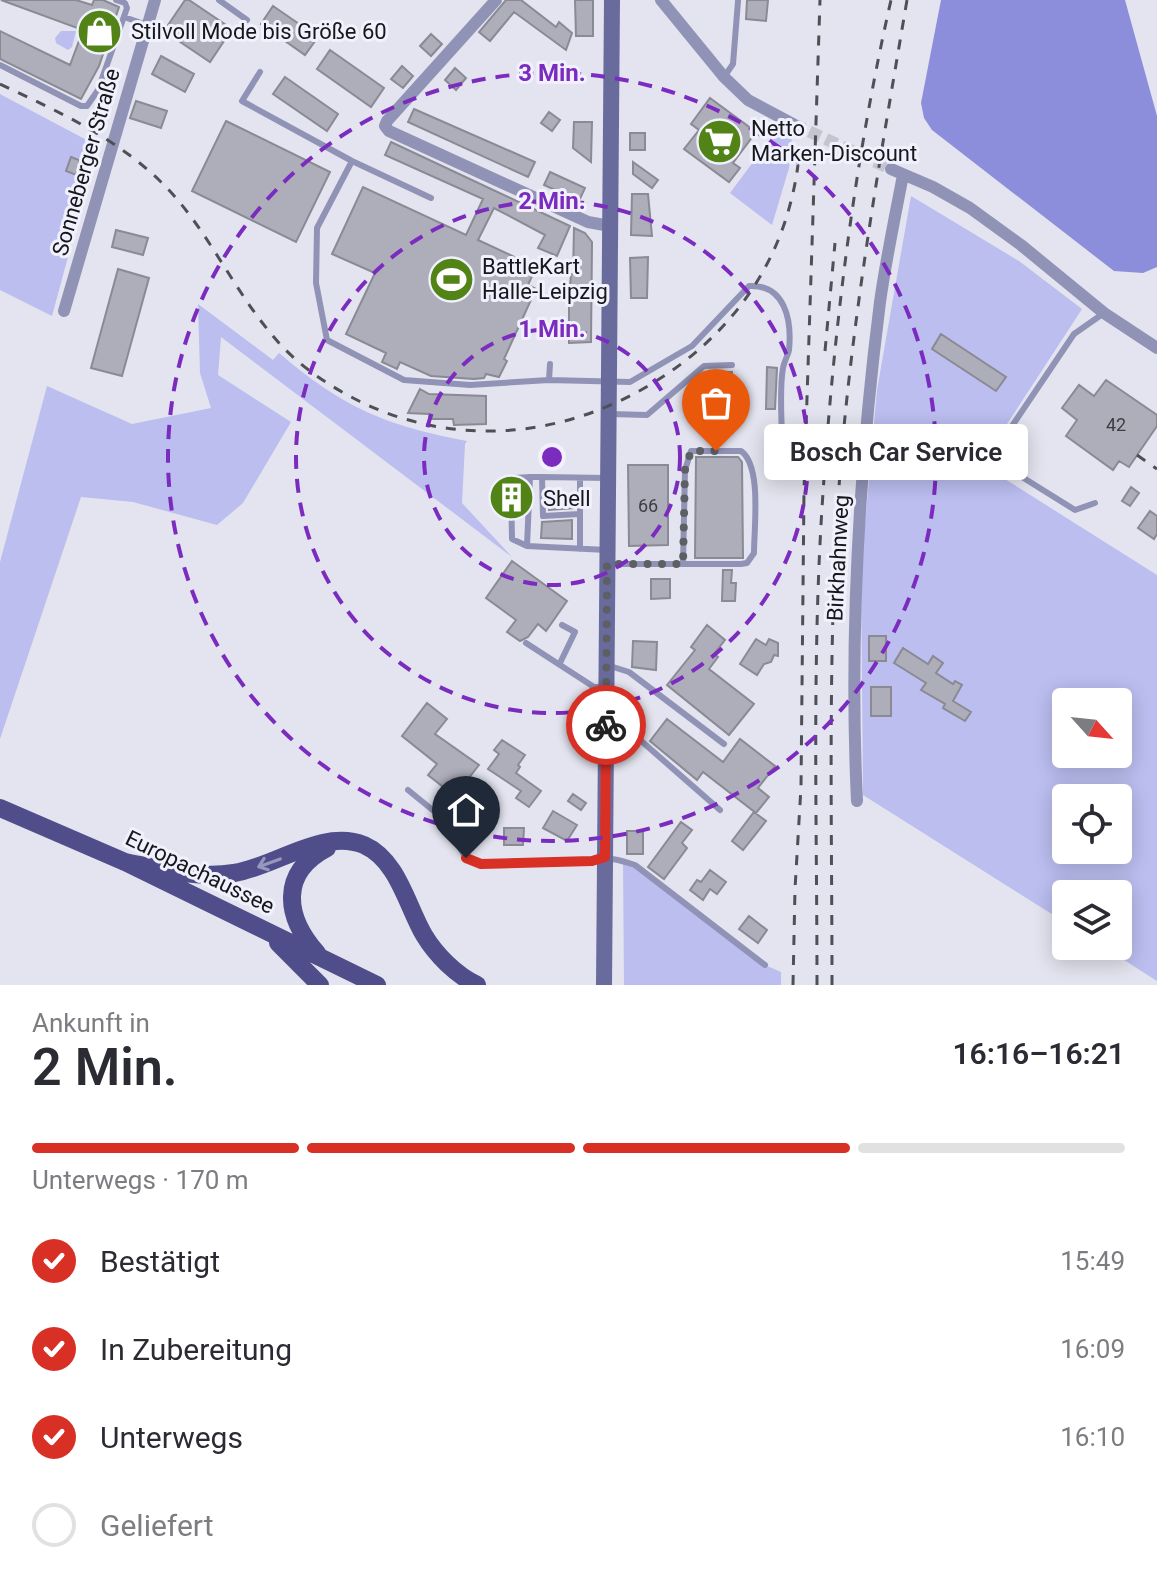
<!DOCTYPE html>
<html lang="de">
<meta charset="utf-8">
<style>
:root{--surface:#fff;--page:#f2f2f3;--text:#2b2b33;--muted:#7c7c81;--line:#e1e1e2;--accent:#d93025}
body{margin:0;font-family:Roboto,sans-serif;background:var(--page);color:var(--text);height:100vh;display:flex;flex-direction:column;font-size:30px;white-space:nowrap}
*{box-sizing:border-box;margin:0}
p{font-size:26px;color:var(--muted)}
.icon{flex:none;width:44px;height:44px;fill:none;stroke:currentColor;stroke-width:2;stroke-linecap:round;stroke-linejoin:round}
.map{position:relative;height:985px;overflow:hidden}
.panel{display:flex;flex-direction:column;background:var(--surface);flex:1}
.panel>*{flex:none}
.needle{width:52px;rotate:117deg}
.buttons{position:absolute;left:1052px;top:688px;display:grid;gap:16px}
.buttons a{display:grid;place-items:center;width:80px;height:80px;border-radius:8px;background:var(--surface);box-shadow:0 4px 20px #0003;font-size:40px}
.pin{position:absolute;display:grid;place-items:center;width:68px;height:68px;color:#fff;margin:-82px -34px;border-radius:50% 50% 50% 0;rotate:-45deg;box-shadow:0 0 8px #0007}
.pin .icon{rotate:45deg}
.courier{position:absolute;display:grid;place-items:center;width:80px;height:80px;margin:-40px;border:6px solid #d93025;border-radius:50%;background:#fff;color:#222;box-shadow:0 2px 10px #0007}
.bubble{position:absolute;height:56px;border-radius:8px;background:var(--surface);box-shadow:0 4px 20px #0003;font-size:26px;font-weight:600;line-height:56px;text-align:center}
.head em{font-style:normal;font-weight:600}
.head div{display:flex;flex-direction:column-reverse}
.head{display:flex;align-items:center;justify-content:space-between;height:136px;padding:0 32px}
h1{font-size:52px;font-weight:600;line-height:60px}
.bar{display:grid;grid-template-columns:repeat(4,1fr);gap:12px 8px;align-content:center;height:96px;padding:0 32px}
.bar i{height:10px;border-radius:6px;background:var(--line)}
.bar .selected{background:var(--accent)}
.bar p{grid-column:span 4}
ol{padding:0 32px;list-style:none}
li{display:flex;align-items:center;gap:24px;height:88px}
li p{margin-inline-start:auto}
li .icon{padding:8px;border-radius:50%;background:var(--accent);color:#fff;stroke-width:4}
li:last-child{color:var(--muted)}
li i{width:44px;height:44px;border:4px solid var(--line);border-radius:50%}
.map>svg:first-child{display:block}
.green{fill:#bbbeef;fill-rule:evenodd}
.water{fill:#8c8ddb}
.building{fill:#adaeb9;stroke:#898a94;stroke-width:2}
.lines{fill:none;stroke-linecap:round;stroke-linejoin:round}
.street-tunnel{stroke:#c4c5cf;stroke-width:12;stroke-dasharray:12 6;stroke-linecap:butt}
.lane{stroke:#9193b6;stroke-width:6}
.street{stroke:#9193b6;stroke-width:12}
.secondary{stroke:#6a6b9d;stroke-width:16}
.primary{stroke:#4f4e8b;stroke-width:18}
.rail{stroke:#4f5056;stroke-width:3;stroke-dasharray:10 10;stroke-linecap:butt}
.oneway{stroke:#9797be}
.done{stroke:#5e5f65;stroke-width:8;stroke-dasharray:0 14.4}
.route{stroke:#d93025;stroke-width:10}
.ring{fill:none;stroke:#7b2cbf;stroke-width:4;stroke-dasharray:14 10}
.labels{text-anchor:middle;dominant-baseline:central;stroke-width:6;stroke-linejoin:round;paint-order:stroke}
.number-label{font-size:18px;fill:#3c3d42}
.poi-label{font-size:22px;fill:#16171b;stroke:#f0f1fc;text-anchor:start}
.street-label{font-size:22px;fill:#16171b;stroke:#f0f1fc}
.centre{fill:#7b2cbf;stroke:#f0f1fc;stroke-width:4}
.ring-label{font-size:24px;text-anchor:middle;font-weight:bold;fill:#7b2cbf;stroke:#f0f1fc;stroke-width:6;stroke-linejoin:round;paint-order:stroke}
</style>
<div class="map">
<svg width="1157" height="985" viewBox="0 0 1157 985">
<rect width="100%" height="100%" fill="#e3e4ef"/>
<!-- green -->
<path class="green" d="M61,31H76L72,47L68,50L56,43L55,38Z
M0,94L98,146L52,316L0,290Z
M779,127L792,135L789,168L772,225L730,193Z
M911,196L1019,261L1082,309L981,464L1157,575V981L1102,946H1118V894H1066V923L863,795L861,569L877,390ZM1066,702H1118V754H1066ZM1066,798H1118V850H1066Z
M198,304L273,360L279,353C344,408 384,425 467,441L465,444L462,503L512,557L221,337L218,375L291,422L243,503L217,525L133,502L81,497L0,739V562L47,386L132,424L211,408L200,373Z
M623,861L635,865L765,965L781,972V985H624Z"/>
<!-- water -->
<path class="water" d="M941,0H1125L1157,116V267L1143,273L1114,271L932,130L924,118L921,103Z"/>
<!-- building -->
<path class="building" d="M1,0H76L92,5L94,0H103L119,7L99,66L81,99L0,59V31L70,65L83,30Z
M185,0H189L232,29L210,62L164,31Z
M506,0H521L556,27L559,22L572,33L566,50L514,12L490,41L479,32Z
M575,0H593V36H576Z
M747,0H768L766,21L746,19Z
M273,6L318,37L305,55L261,24Z
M431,34L442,44L431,56L420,46Z
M330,50L384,88L371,107L317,69Z
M161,56L194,74L185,92L152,74Z
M402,66L413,76L403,88L391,79Z
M455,68L466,78L456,90L445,80Z
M285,77L338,114L327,131L273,94Z
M710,98L756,132L733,163L740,168L729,182L684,149L699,130L691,124Z
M136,101L167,111L161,128L130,118Z
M414,109L535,162L528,177L408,122Z
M549,112L560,120L552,131L541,123Z
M226,121L330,172L296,242L192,191Z
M574,122H592L591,162L573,148Z
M630,133H645V150H630Z
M391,142L570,226L557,256L538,248L545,235L494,208L478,240L536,267L528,285L536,289L504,359L507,361L499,377L486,374L484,378L474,379L431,376L400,362L397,369L382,362L386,353L346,334L375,273L332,254L363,187L466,235L483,199L385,155Z
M71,157L84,162L79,176L66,171Z
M633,162L658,180L652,188L633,174Z
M550,172L585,188L579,201L544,185Z
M632,194H648L652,236L631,235Z
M574,228L585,233L592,242L591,342L569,343V300L571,274H573Z
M116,230L148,238L143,255L112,247Z
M648,257L647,298H631L630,258Z
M118,269L149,278L122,376L91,368Z
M941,334L1006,377L996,391L932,349Z
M767,367L777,368L775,409H766Z
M714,372H732L731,431H708V392H695V383H705V373Z
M1106,380L1157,415V426L1129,467L1119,461L1113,470L1066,436L1077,420L1062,408L1079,385L1094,396Z
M420,389L429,394L486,396V424L454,425L453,419H429V414L408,413Z
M696,457H738L742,462L743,558H695Z
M628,465H668V545L629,546Z
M1131,487L1139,493L1130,506L1122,501Z
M548,496H574V508L549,510Z
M1150,511L1157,516V534L1154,539L1138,528Z
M572,520V539L541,538L542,522Z
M512,561L567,601L546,631L538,624L528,637L520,641L507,632L516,620L486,598Z
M723,570H732L731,583H736L735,601H722Z
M651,579H670V598L651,599Z
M707,625L725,640L714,654L718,657L709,669L754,704L729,735L667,685L695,650L691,647Z
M869,636H886V661H869Z
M756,639L766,645L769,639L778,643V656L774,655L771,662L764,664L757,675L740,664Z
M633,641L657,642L656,670L632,667Z
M903,648L928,664L933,656L943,663L936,673L953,684L955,681L962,685L953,701L971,712L965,721L943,708L945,704L921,690L926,683L894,663Z
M871,687H891V716H871Z
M427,703L447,719L435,734L479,765L468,779L474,783L461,801L428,775L437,764L402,736Z
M667,719L723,762L740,739L775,766L758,788L769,797L756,813L703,772L697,780L650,741Z
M502,740L525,755L518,765L520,767L516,773L541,791L529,807L516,798L521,791L488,769L499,754L494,750Z
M573,794L586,803L581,810L568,801Z
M553,811L577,825L567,841L543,828Z
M754,812L766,821L743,850L732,841Z
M681,822L692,830L682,843L687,848L664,879L648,867Z
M504,828H524L523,845H504Z
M627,831H643V854H627Z
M710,870L726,882L717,894L710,889L703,900L690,890L697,880L701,882Z
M749,916L767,930L758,943L739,929Z"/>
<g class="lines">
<!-- street-tunnel -->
<path class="street-tunnel" d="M793,124L891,169"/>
<!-- lane -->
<path class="lane" d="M219,0L247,20
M124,17L147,25
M0,65L81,106H87L98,90L127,8L125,3L116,0
M260,72L242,101L352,161
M724,77L733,64L738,1
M431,198L352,161L317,228L316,283L327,340L404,380L470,385L549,380L630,382L692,346L749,286C785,284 792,320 789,350C788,356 784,361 783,368C779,391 782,419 782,443
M549,380L550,364
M610,414L647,415L704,366L732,365
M542,477H530L527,546L607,550
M580,478V549
M1095,503L1075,510L1006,467L1001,453L1004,438L1074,334L1104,313
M580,514L543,516L542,477L607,478
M527,546L512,539L511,488L514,478L530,477
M610,564H741L747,563L754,553C754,527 762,466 741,451H691L685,470L683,564
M526,643L594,687H603
M560,663L575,632L562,625
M610,666L629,672L724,744
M606,729L631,732L720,810
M408,790L440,816L466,858L474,863L592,861C608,856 620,860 635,865L765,965"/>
<!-- street -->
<path class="street" d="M496,0L387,121L385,126L389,131L588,222L610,226
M661,0L724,77L748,100L793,124
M891,169L933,187L970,208L1021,245L1104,313L1157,348
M64,311L155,0
M857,801C849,633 859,468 880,302C886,259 895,217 903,175"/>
<!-- secondary -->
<path class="secondary" d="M604,985L612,0"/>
<!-- primary -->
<path class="primary" d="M0,808L125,862L377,985
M125,862C160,869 198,879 234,873C275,867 322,828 364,845C398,860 407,906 424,935C436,955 456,975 477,985
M278,943L320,985
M317,953C285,917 279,873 327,848"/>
<!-- rail -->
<path class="rail" d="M0,84C57,111 113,136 159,180C206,225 231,287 273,336C296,364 327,385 359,401C453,447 558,439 648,386C731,337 785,262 798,165
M825,351L835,243
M1137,455L1157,469
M793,985L795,889L801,787L804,490L820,0
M817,985C817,826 812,667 822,508C833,337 853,167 891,0
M832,985C832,810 827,635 841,460C854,305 881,153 907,0"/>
</g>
<!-- one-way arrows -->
<defs><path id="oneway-shaft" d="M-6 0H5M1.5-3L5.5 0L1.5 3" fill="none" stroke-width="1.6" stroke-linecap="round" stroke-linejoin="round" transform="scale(2)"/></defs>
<use class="oneway" href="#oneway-shaft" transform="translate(269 863) rotate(160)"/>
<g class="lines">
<!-- done -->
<path class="done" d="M606,725L607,564H683L685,470L691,451H716"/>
<!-- route -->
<path class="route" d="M466,858L481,864L592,861L605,857L606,725"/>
</g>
<!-- distance rings -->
<g class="ring">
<circle cx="552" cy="457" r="128"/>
<circle cx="552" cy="457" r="256"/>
<circle cx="552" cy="457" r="384"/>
</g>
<!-- icons -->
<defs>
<symbol id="shop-disc" viewBox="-11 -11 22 22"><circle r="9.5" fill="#518316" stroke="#f0f1fc"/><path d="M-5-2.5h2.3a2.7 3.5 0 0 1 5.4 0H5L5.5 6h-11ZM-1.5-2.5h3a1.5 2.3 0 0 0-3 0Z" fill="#fff"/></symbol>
<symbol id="supermarket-disc" viewBox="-11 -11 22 22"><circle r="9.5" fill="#518316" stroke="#f0f1fc"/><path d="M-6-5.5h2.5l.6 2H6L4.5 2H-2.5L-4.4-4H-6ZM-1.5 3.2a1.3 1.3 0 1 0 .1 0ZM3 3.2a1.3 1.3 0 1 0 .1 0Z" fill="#fff"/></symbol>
<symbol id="stadium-disc" viewBox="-11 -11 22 22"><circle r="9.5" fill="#518316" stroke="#f0f1fc"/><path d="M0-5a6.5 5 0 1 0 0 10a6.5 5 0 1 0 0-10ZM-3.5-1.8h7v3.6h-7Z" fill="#fff"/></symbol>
<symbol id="building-disc" viewBox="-11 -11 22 22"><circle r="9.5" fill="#518316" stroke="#f0f1fc"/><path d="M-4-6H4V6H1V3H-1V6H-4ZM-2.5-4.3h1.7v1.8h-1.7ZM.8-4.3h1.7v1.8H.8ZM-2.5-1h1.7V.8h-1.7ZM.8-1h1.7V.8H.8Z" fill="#fff"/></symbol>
</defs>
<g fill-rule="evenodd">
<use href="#shop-disc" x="74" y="6" width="51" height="51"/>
<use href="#supermarket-disc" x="694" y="116" width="51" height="51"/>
<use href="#stadium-disc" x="426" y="254" width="51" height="51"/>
<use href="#building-disc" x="486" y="472" width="51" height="51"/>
</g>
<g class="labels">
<!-- number labels -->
<g class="number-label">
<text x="1116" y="424">42</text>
<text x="648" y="505">66</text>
</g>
<!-- poi labels -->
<g class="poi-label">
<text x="131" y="31">Stilvoll Mode bis Größe 60</text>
<text x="751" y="128">Netto<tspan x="751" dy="25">Marken-Discount</tspan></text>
<text x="482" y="266">BattleKart<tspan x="482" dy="25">Halle-Leipzig</tspan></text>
<text x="543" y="498">Shell</text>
</g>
<!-- street labels -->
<g class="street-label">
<text transform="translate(86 162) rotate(-74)">Sonneberger Straße</text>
<text transform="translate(838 558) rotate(-87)">Birkhahnweg</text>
<text transform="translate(200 872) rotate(26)">Europachaussee</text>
</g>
</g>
<circle cx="552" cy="457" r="12" class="centre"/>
<g class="ring-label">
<text x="552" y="81">3 Min.</text>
<text x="552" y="209">2 Min.</text>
<text x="552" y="337">1 Min.</text>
</g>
</svg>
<div class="buttons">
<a><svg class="needle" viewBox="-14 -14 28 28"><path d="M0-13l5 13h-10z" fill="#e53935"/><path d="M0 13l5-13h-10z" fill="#7c7c81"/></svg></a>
<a><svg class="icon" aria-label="locate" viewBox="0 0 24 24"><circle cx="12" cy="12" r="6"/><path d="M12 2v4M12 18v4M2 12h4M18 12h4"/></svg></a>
<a><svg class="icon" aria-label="layers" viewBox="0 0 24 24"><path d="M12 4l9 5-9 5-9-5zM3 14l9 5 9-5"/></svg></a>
</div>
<div class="pin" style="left:716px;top:451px;background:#ea580c"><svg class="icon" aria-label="bag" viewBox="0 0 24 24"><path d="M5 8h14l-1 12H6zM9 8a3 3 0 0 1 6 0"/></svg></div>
<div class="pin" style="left:466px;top:858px;background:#1f2937"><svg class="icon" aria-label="home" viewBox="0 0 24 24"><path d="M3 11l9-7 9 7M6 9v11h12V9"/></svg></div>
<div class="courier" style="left:606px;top:725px"><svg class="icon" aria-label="bike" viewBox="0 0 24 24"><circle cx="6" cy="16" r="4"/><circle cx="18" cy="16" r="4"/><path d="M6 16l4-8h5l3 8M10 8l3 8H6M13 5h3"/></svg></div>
<div class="bubble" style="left:764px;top:424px;width:264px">Bosch Car Service</div>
</div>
<section class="panel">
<div class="head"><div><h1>2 Min.</h1><p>Ankunft in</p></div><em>16:16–16:21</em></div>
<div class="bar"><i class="selected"></i><i class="selected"></i><i class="selected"></i><i></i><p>Unterwegs · 170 m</p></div>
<ol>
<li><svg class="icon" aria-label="check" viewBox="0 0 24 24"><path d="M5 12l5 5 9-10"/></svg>Bestätigt<p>15:49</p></li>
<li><svg class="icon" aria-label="check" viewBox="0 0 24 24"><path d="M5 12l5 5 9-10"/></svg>In Zubereitung<p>16:09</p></li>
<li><svg class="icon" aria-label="check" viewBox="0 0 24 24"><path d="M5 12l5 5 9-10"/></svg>Unterwegs<p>16:10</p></li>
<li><i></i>Geliefert</li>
</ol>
</section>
